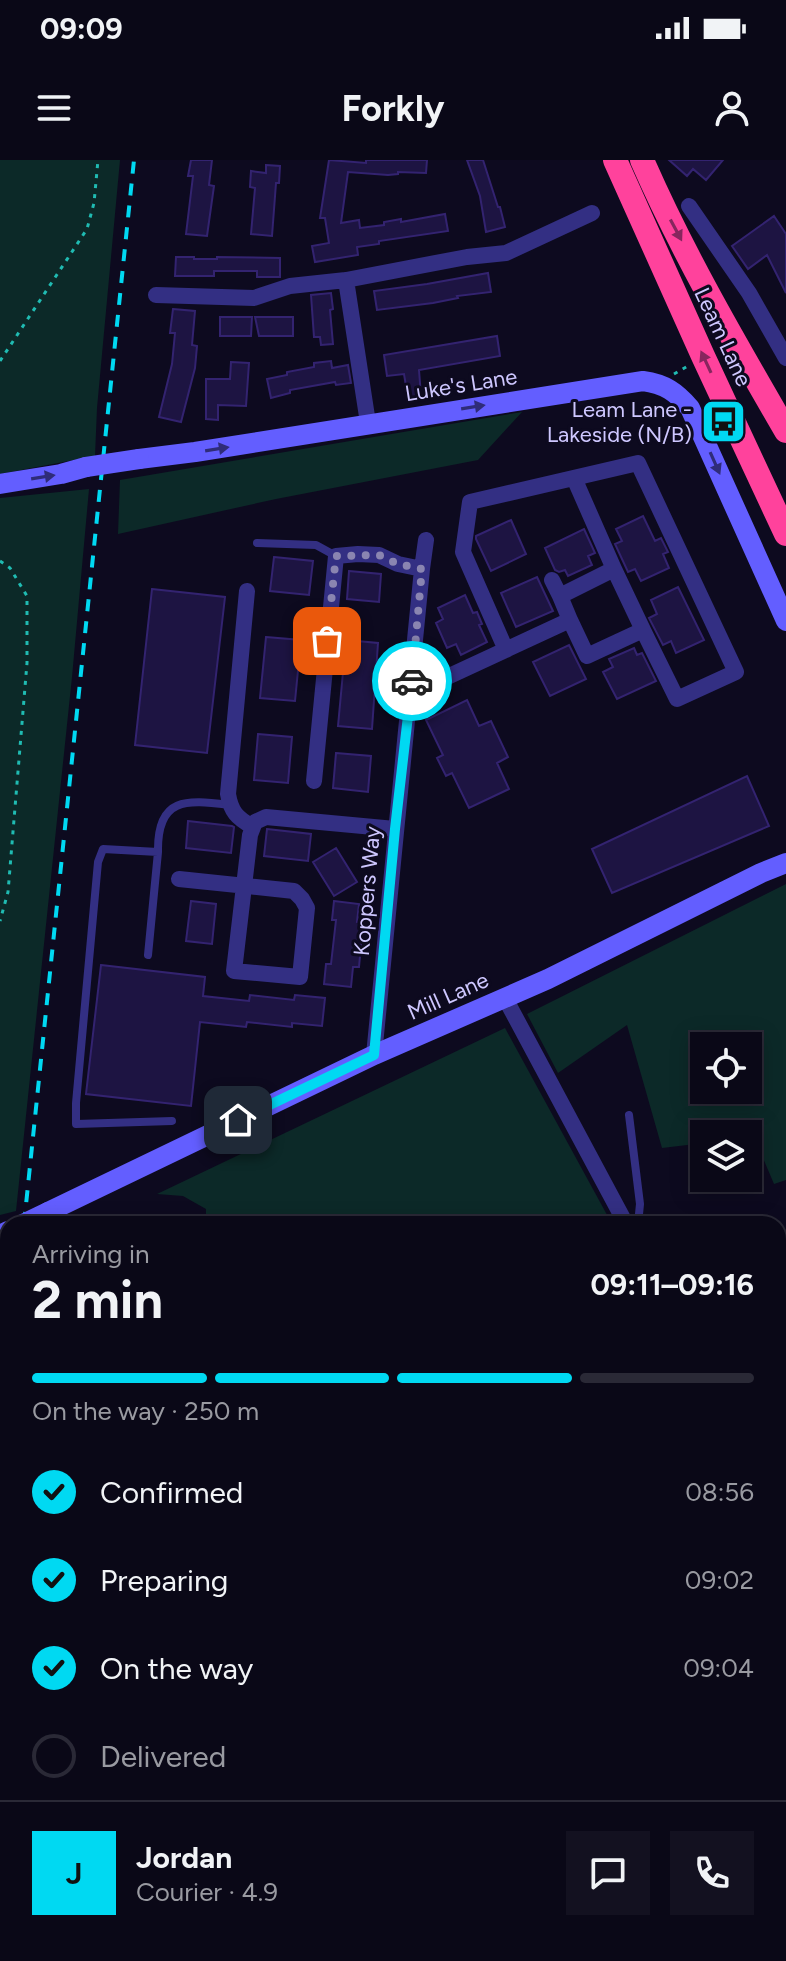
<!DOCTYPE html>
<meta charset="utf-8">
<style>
:root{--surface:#0a0817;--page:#131120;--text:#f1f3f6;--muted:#999aa1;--line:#2a2936;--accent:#00d9f2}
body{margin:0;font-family:Figtree,sans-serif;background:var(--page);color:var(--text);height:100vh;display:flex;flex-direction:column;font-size:30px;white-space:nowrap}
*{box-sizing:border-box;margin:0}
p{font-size:26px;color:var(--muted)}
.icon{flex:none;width:44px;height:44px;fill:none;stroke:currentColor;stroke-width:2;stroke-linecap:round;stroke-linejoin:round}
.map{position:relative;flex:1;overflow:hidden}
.sheet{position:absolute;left:0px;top:1056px;width:786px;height:746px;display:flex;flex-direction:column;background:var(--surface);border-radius:24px 24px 0 0;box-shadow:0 4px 20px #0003,0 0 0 2px var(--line)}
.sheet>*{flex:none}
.tools{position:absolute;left:690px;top:872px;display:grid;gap:16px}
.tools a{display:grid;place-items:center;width:72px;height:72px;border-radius:0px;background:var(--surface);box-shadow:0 4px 20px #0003,0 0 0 2px var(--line);font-size:40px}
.pin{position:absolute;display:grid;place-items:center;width:68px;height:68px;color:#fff;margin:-34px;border-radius:16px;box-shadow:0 4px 12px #0006}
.courier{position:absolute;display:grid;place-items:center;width:80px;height:80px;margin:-40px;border:6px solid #00d9f2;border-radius:50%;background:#fff;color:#222;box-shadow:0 2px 10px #0007}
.head em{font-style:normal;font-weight:700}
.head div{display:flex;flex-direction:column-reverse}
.head{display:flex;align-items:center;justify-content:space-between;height:136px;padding:0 32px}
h1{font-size:52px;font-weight:700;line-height:60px}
.bar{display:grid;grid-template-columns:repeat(4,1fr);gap:12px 8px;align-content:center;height:96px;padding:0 32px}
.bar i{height:10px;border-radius:6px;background:var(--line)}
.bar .selected{background:var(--accent)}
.bar p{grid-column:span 4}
.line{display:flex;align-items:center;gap:20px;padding:0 32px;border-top:2px solid var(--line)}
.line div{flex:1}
.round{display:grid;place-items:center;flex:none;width:84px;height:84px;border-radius:0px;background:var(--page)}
ol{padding:0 32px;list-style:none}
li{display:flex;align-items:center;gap:24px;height:88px}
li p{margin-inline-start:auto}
li .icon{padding:8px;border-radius:50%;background:var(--accent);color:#111;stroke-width:4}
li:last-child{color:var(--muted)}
li i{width:44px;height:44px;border:4px solid var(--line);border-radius:50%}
.status{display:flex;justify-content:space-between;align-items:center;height:56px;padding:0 40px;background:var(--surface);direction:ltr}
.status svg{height:22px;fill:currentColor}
header{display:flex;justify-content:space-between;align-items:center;height:104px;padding:0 32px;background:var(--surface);font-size:36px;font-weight:700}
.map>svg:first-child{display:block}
.green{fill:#0c2928;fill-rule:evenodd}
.building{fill:#1d1442;stroke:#332370;stroke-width:2}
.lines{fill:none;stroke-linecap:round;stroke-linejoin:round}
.path{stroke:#20bbb2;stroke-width:3;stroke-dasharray:4 6;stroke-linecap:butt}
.lane{stroke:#332f83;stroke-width:8}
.street{stroke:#332f83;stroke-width:16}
.secondary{stroke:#635eff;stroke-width:20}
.highway{stroke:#ff429c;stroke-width:24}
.rail{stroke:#00d9f2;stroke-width:4;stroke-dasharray:12 10;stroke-linecap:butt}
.secondary-bridge{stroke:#635eff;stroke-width:20}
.oneway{fill:#86265e}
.oneway2{fill:#2f2c79}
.done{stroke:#8a85b1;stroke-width:8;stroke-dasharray:0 14.4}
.route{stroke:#00d9f2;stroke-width:10}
.labels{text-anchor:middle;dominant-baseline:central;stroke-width:6;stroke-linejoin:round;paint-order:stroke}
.street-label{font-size:22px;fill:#cec7ff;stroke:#0d0a1f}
.poi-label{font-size:22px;fill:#cec7ff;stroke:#0d0a1f;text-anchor:end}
</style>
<div class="status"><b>09:09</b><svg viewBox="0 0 49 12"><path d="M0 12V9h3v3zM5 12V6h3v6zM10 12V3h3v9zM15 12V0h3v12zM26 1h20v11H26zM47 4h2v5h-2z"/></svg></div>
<header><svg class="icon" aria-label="menu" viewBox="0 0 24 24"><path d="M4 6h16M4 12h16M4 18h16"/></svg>Forkly<svg class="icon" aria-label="person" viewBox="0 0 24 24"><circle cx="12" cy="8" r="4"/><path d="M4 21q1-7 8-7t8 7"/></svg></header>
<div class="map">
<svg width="786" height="1801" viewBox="0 0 786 1801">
<rect width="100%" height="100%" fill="#0d0a1f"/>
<!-- green -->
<path class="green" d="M0,0H120L97,248L95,296L0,314Z
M522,252L478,300L276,339L118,374L120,320Z
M89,329L72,517L16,1051L0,1055V338Z
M786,724V1020L774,1024L754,977H748V974H704V983L662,988L627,865L558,913L527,854ZM748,886V930H704V886Z
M505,868L612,1064H206V1049L183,1036L157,1034Z
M186,1794H536L539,1801H186Z"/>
<!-- building -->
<path class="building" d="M191,0H212L209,25L214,26L207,76L186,74L193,16H188Z
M329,0L366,3V0H427L426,13L398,12V14L388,15L348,12L341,63L359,60L360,68L384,65V62L401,59V62L445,54L448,71L379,81V84L357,87L358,95L315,102L312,86L329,83L325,58H320Z
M467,0H483L498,47H500L505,67L486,72L480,36Z
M669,0H723L706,20L693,9L687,16Z
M266,5L280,6L279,23H276L272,76L251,74L255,28L250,27L251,11L266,13Z
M774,56L786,74V133L767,95L748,109L732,86Z
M176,97H194V99H217V97L280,98V117H257V111H214V116H175Z
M488,113L491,132L457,136L458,138L433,143L377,150L374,131L427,124Z
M331,133L333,149L330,150L333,184L321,185L320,177H314L311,135Z
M173,149L195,151L192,185L197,186L195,208L181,262L159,257L172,204L175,173H170Z
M220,157H252L251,176H220Z
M255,157H293V176H259Z
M497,176L500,196L419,210L421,236L408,238L404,214L387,216L384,195Z
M331,201L332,208L348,205L351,223L336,225L335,222L290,230V233L271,238L267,219L287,215V212L314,207V203Z
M231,202L249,203L246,246L218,245V260L206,259V219H230Z
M643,356L655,381L661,378L668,392L663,394L669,408L641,421L635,409L628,412L615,384L622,381L616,369Z
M511,360L526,394L491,411L476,379V376Z
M584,369L595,393L588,396L592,405L568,416L565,410L559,412L555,410L545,388Z
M274,397L313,401L309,435L270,431Z
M349,411L381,414L379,442L347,439Z
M537,417L553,451L516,467L501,433Z
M678,427L704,480L676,493L671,481L663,485L649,458L657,454L651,440Z
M152,429L225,437L207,593L135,585Z
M465,435L473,453L477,452L482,464L479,465L487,482L461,495L456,484L447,488L436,463L443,459L438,448Z
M266,477L301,480L295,541L260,538Z
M346,480L378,483L372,569L338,566Z
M569,485L586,519L550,536L533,502Z
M634,488L637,495L642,493L656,521L617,539L603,512L613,507L609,499Z
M467,540L479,566L491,561L508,597L497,603L509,629L469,648L452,613L446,616L437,598L443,595L426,560Z
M258,574L292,577L288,623L254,620Z
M336,593L371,596L368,632L333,628Z
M747,616L769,666L612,733L592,689Z
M188,661L232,666L234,667L231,693L186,688Z
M267,669L311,674L308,701L264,696Z
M336,688L357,722L334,736L313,702Z
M191,741L216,744L212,784L186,781Z
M334,741L359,744L357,762L363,763L359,807H353L351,827L324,824L326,804H331L336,760H332Z
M101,805L205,817L203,836L249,841L250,835L294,840L295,835L325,838L322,866L292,863V867L247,862L246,867L200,862L191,946L86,934Z"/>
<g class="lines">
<!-- path -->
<path class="path" d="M0,201L87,69L94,43L98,0
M674,214L688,206
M0,401L10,408L27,436V503L8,732L0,761
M778,1245L786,1246
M0,1770L8,1774
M0,1772L8,1783
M16,1794L21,1801
M22,1794L24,1801"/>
<!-- lane -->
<path class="lane" d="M257,383L316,385L336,396
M148,795L158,692
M629,955L640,1044L638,1064
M172,961L76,964V943L98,702L103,689L158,692C157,636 187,640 230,645"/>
<!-- street -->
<path class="street" d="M689,46L749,133L786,198
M346,120L368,263
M156,135L254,138L290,126L346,120L467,97L506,93L592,53
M614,409L643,470
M552,420L560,436
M247,431L228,634C231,652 237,658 253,667
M506,490L463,392L470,342L638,303L736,512L677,539L643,470L587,496L570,460
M411,528L430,525L570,460L560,436L614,409L574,318
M314,621L336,396L358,394L379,395L398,404L422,409
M179,719L294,731L302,739L307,748L300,817L234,811L250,675L255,662L266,657L395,669
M505,838L626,1064
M374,895L422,409L426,380"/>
<!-- secondary -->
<path class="secondary" d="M139,299L195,292L643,221C665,224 676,232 690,248L786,461
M0,324L61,314L86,307
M48,1052L374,895L548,819L761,713L786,703
M0,1075L8,1071"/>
<!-- highway -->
<path class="highway" d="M615,0L703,196L786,374
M642,0C683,94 735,183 786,271"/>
<!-- rail -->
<path class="rail" d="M24,1064L134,0
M0,1297L8,1220
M0,1362L8,1287"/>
<!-- secondary-bridge -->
<path class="secondary-bridge" d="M86,307L139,299
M23,1064L48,1052"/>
</g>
<!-- one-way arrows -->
<defs><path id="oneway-solid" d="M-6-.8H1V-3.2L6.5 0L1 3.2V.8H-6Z" transform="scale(2)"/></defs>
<g class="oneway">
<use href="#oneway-solid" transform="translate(676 70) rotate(62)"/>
<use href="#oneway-solid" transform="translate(706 202) rotate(-115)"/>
</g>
<g class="oneway2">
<use href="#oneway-solid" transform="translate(473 247) rotate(-9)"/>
<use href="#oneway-solid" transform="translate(217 289) rotate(-9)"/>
<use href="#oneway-solid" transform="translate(715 303) rotate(66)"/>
<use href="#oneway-solid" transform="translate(43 317) rotate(-9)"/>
</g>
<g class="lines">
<!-- done -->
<path class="done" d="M327,481L336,396L379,395L398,404L422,409L412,521"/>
<!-- route -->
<path class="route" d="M238,960L374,895L395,669L412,521"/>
</g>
<!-- icons -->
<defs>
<symbol id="bus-square" viewBox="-11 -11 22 22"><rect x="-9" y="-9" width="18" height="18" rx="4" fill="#00d9f2" stroke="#0d0a1f"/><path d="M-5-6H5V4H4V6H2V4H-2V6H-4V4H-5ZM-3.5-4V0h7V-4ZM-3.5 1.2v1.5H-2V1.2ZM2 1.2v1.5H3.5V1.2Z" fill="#111"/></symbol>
</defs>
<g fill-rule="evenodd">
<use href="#bus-square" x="698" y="236" width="51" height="51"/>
</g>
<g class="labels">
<!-- street labels -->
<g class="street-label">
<text transform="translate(723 177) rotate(65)">Leam Lane</text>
<text transform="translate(461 225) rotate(-9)">Luke's Lane</text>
<text transform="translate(367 731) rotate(-85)">Koppers Way</text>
<text transform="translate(448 836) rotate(-24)">Mill Lane</text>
</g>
<!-- poi labels -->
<g class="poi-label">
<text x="692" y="249">Leam Lane -<tspan x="692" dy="25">Lakeside (N/B)</tspan></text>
</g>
</g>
</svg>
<div class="tools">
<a><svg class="icon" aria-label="locate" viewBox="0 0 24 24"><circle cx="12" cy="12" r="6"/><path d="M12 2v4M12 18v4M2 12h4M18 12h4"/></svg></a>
<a><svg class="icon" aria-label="layers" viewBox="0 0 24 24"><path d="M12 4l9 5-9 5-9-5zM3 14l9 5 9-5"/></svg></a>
</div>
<div class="pin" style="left:327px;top:481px;background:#ea580c"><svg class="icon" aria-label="bag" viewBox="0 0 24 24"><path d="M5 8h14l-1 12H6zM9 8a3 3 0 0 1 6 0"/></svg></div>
<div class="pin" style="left:238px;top:960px;background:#1f2937"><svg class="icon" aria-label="home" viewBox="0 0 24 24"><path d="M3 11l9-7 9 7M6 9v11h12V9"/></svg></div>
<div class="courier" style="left:412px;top:521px"><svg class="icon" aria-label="car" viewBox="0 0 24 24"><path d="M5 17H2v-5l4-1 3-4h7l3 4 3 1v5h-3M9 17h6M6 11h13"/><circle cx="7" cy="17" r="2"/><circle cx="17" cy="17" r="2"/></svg></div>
<section class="sheet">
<div class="head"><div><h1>2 min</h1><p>Arriving in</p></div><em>09:11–09:16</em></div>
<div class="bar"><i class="selected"></i><i class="selected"></i><i class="selected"></i><i></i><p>On the way · 250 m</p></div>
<ol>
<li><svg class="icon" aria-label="check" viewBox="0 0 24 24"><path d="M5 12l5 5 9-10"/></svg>Confirmed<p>08:56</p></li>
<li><svg class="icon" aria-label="check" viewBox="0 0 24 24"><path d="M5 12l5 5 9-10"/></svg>Preparing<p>09:02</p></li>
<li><svg class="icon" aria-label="check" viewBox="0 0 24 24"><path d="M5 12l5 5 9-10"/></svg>On the way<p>09:04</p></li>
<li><i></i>Delivered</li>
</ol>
<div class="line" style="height:144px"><b class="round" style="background:var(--accent);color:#111">J</b><div><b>Jordan</b><p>Courier · 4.9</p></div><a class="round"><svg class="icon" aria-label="chat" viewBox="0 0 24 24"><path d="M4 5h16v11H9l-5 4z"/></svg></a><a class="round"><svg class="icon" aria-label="phone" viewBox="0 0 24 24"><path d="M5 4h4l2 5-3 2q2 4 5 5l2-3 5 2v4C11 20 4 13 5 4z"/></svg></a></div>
</section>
</div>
